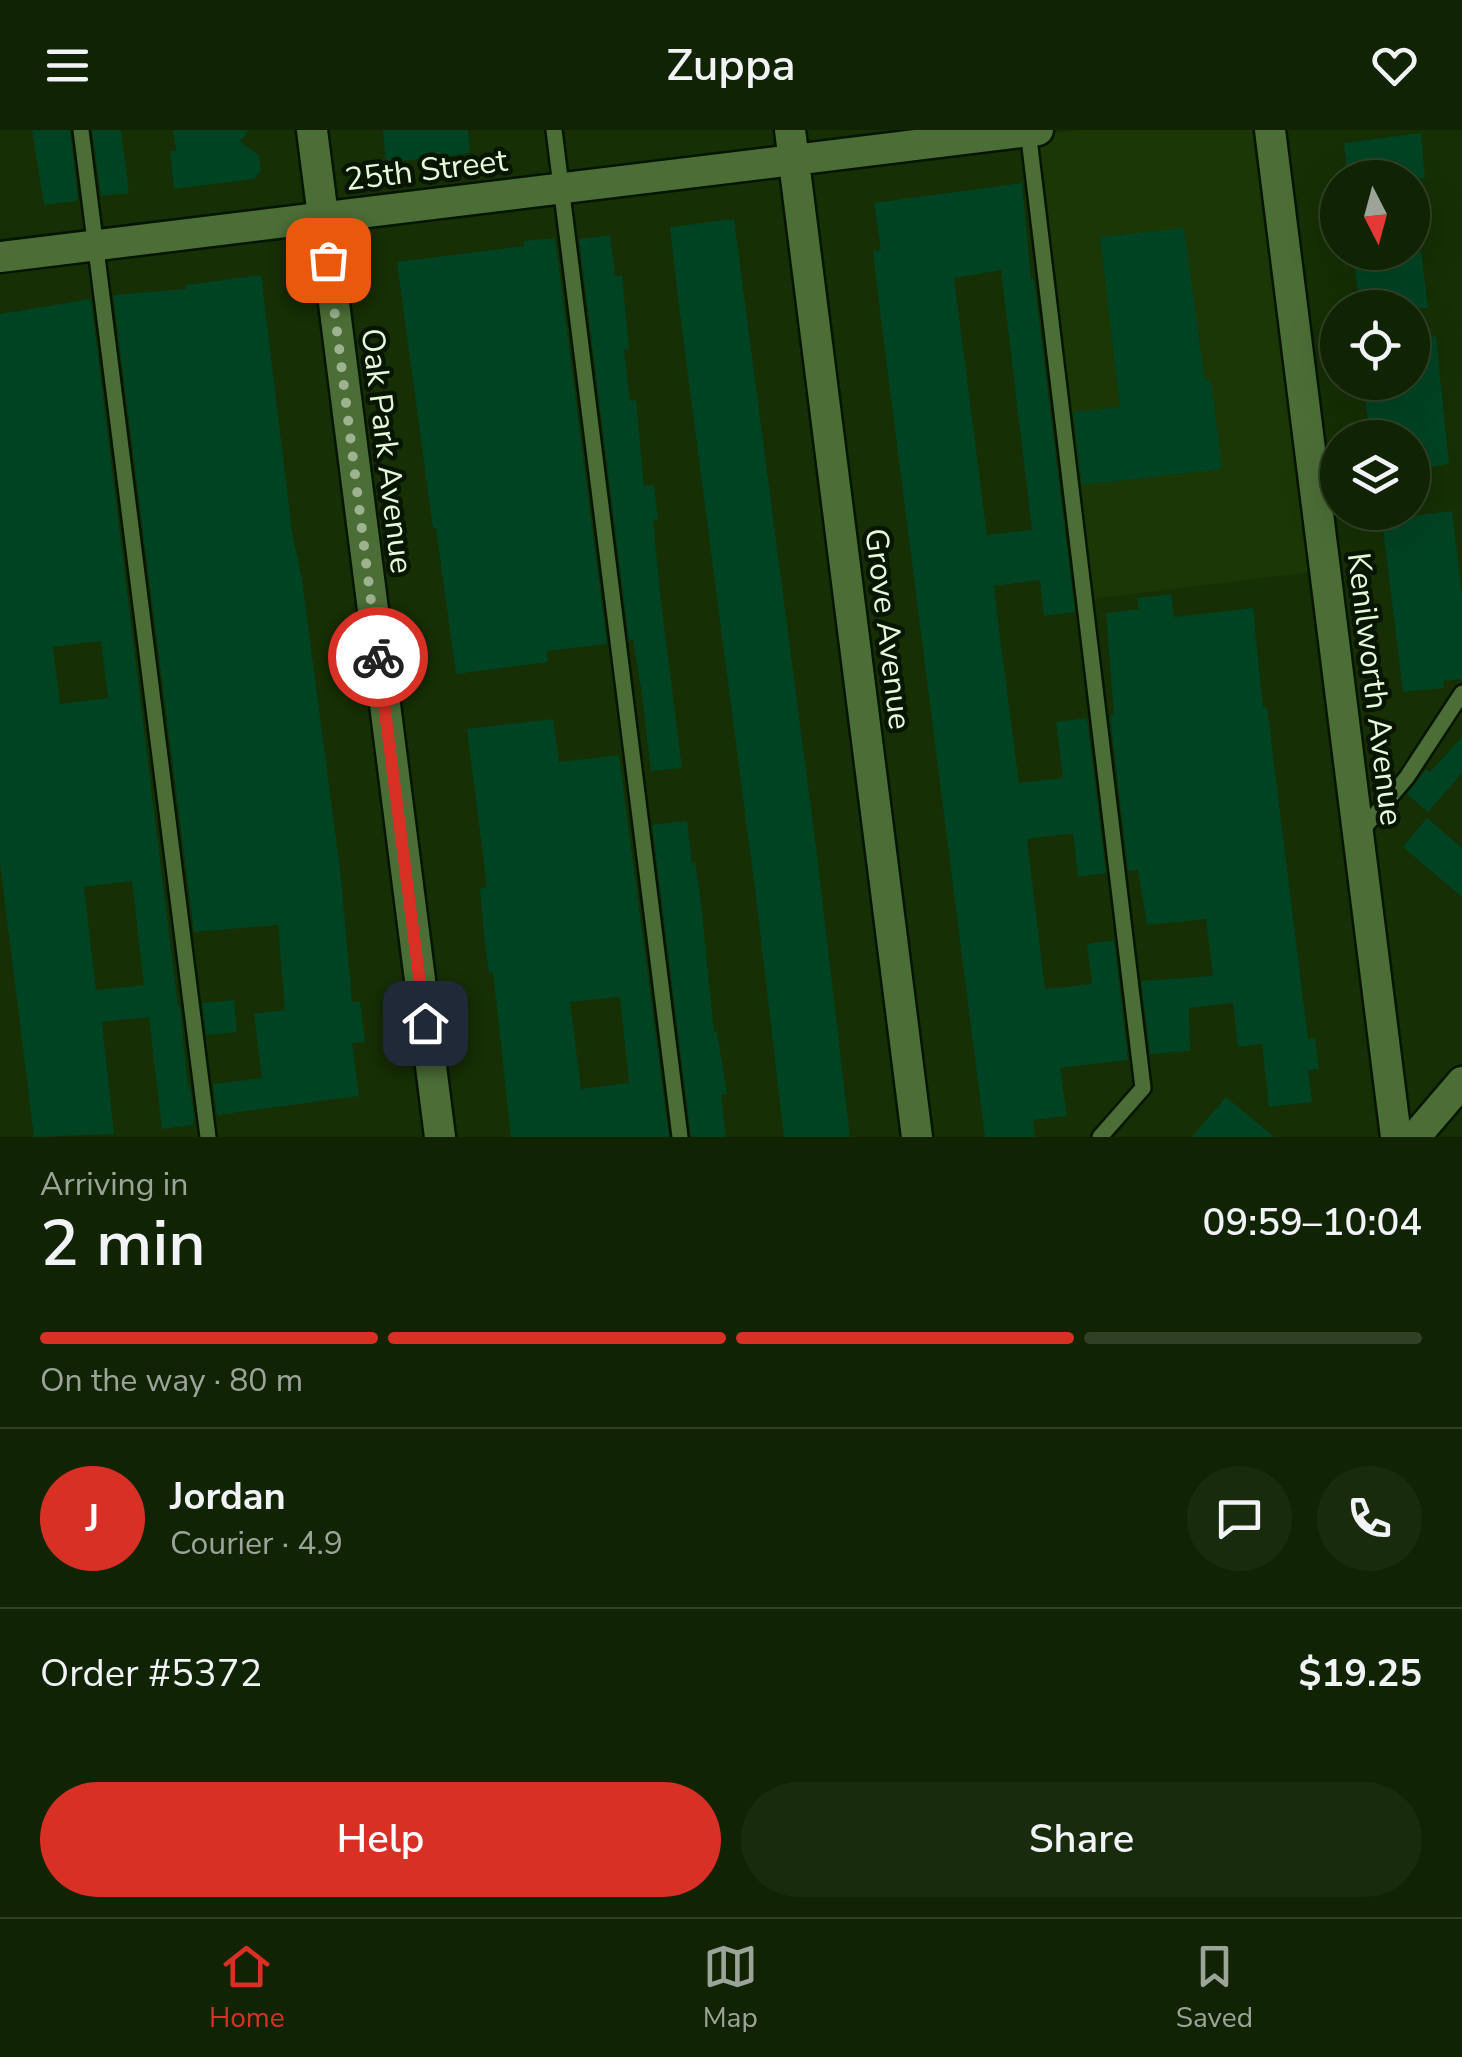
<!DOCTYPE html>
<meta charset="utf-8">
<style>
:root{--surface:#102303;--page:#192b0d;--text:#f1f3f6;--muted:#9ca49a;--line:#304025;--accent:#d93025}
body{margin:0;font-family:"Nunito Sans",sans-serif;background:var(--page);color:var(--text);height:100vh;display:flex;flex-direction:column;font-size:38px;white-space:nowrap}
*{box-sizing:border-box;margin:0}
p{font-size:32px;color:var(--muted)}
.icon{flex:none;width:55px;height:55px;fill:none;stroke:currentColor;stroke-width:2;stroke-linecap:round;stroke-linejoin:round}
.map{position:relative;height:1007px;overflow:hidden}
.drawer{display:flex;flex-direction:column;background:var(--surface);flex:1}
.drawer>*{flex:none}
.needle{width:65px;rotate:174deg}
.tools{position:absolute;left:1320px;top:30px;display:grid;gap:20px}
.tools a{display:grid;place-items:center;width:110px;height:110px;border-radius:50%;background:var(--surface);box-shadow:0 10px 40px #0002,0 0 0 2px var(--line);font-size:50px}
.pin{position:absolute;display:grid;place-items:center;width:85px;height:85px;color:#fff;margin:-42px;border-radius:20px;box-shadow:0 5px 15px #0006}
.courier{position:absolute;display:grid;place-items:center;width:100px;height:100px;margin:-50px;border:8px solid #d93025;border-radius:50%;background:#fff;color:#222;box-shadow:0 2px 12px #0007}
.headline em{font-style:normal;font-weight:600}
.headline div{display:flex;flex-direction:column-reverse}
.headline{display:flex;align-items:center;justify-content:space-between;height:170px;padding:0 40px}
h1{font-size:65px;font-weight:600;line-height:75px}
.bar{display:grid;grid-template-columns:repeat(4,1fr);gap:15px 10px;align-content:center;height:120px;padding:0 40px}
.bar i{height:12px;border-radius:8px;background:var(--line)}
.bar .on{background:var(--accent)}
.bar p{grid-column:span 4}
.line{display:flex;align-items:center;gap:25px;padding:0 40px;border-top:2px solid var(--line)}
.line div{flex:1}
.round{display:grid;place-items:center;flex:none;width:105px;height:105px;border-radius:52px;background:var(--page)}
.cta{display:flex;gap:20px;margin-top:auto;padding:20px 40px}
.cta a{flex:1;height:115px;border-radius:60px;background:var(--accent);color:#fff;font-size:40px;font-weight:600;line-height:115px;text-align:center}
.cta a+a{background:var(--page);color:var(--text)}
header{display:flex;justify-content:space-between;align-items:center;height:130px;padding:0 40px;background:var(--surface);font-size:45px;font-weight:600}
.dock{display:flex;justify-content:space-around;align-items:center;height:140px;border-top:2px solid var(--line);background:var(--surface);font-size:28px;color:var(--muted)}
.dock a{display:grid;justify-items:center;gap:5px}
.dock .on{color:var(--accent)}
.map>svg:first-child{display:block}
.built{fill:#1a3705}
.building{fill:#004323;fill-rule:evenodd}
.lines{fill:none;stroke-linecap:round;stroke-linejoin:round}
.lane-casing{stroke:#051500;stroke-width:20}
.street-casing{stroke:#051500;stroke-width:35}
.secondary-casing{stroke:#051500;stroke-width:35}
.lane{stroke:#4b6e36;stroke-width:15}
.street{stroke:#4b6e36;stroke-width:30}
.secondary{stroke:#4b6e36;stroke-width:30}
.done{stroke:#9db390;stroke-width:10;stroke-dasharray:0 18}
.route{stroke:#d93025;stroke-width:12}
.labels{text-anchor:middle;dominant-baseline:central;stroke-width:9;stroke-linejoin:round;paint-order:stroke}
.street-label{font-size:32px;fill:#e5fadb;stroke:#071501}
</style>
<header><svg class="icon" aria-label="menu" viewBox="0 0 24 24"><path d="M4 6h16M4 12h16M4 18h16"/></svg>Zuppa<svg class="icon" aria-label="heart" viewBox="0 0 24 24"><path d="M12 20l-8-8c-3-5 5-10 8-4 3-6 11-1 8 4z"/></svg></header>
<div class="map">
<svg width="1462" height="1007" viewBox="0 0 1462 1007">
<rect width="100%" height="100%" fill="#162f04"/>
<!-- built -->
<path class="built" d="M1079,0H1256L1310,442L1091,469L1034,6Z"/>
<!-- building -->
<path class="building" d="M32,0H70L78,69L76,71L44,75Z
M92,0H121L129,63L101,66Z
M173,0H249L240,12L259,25L261,41L254,49L174,59L170,21H176Z
M383,0H468L470,23L386,33Z
M1421,3L1425,48H1348L1344,13Z
M1022,53L1031,149H1034L1075,482L1044,486L1040,450L994,456L999,500L1019,653L1063,648L1056,592L1087,588L1106,743L1078,747L1073,703L1027,709L1045,859L1092,854L1087,814L1114,810L1128,930L1060,938L1067,986L1033,990L1035,1007H985L878,165L873,121L881,120L874,73ZM1001,140L1032,400L987,405L954,148Z
M734,89L816,717L850,1007H784L756,767L679,176L670,97Z
M1184,98L1205,251L1211,250L1222,339L1082,355L1073,282L1120,277L1100,107Z
M610,105L615,146L622,145L629,219L624,220L630,271L636,270L644,356L654,355L658,390H653L661,472L682,638L651,641L641,557L633,510L629,511L579,109Z
M555,108L607,514L546,521L548,532L456,544L436,398H433L397,132L524,116V111Z
M1353,122H1421L1428,178H1360Z
M261,145L292,401L302,450L341,747L352,872L360,871L365,912L352,913L359,966L217,985L213,954L262,948L254,884L285,880L278,795L194,802L113,165L186,159V155Z
M91,169L178,876H180L188,957L190,956L194,987L193,995L162,999L149,887L102,892L114,1004L34,1007L0,733V184ZM101,511L108,568L60,574L53,517ZM132,751L144,855L96,860L84,757Z
M1436,206L1449,334L1412,339V308H1370L1363,252H1412V209Z
M1452,381L1462,465V549L1443,551L1444,558L1403,562L1382,390Z
M1171,464L1174,487L1253,478L1263,578L1267,577L1308,909L1315,908L1319,939L1308,940L1312,972L1269,977L1262,914L1238,917L1233,873L1189,878L1190,921L1150,924L1141,851L1213,846L1212,838L1206,789L1147,795L1138,740L1128,741L1110,585H1114L1106,483L1139,479L1137,468Z
M553,589L559,632L619,625L669,1007H511L493,842L489,843L484,806L480,758L487,757L467,599ZM620,867L629,953L581,959L570,872Z
M1462,607V643L1428,682L1407,664L1426,639L1430,642Z
M1427,688L1462,718V767L1403,717Z
M687,691L692,733L695,732L701,773L714,902H717L727,964L721,965L726,1007H691L652,695Z
M234,870L237,902L206,905L202,873Z
M1226,967L1274,1007H1192Z"/>
<g class="lines">
<defs>
<path id="lane" d="M81,0L208,1007
M554,0L680,1007
M1028,0L1143,958L1100,1007
M1358,705L1407,647L1462,563"/>
<path id="street" d="M790,0L917,1007
M1270,0L1396,1007
M0,127L1038,0"/>
<path id="secondary" d="M312,0L440,1007
M1415,1007L1462,952"/>
</defs>
<!-- lane casing -->
<use href="#lane" class="lane-casing"/>
<!-- street casing -->
<use href="#street" class="street-casing"/>
<!-- secondary casing -->
<use href="#secondary" class="secondary-casing"/>
<!-- lane -->
<use href="#lane" class="lane"/>
<!-- street -->
<use href="#street" class="street"/>
<!-- secondary -->
<use href="#secondary" class="secondary"/>
</g>
<g class="lines">
<!-- done -->
<path class="done" d="M328,130L378,527"/>
<!-- route -->
<path class="route" d="M378,527L425,893"/>
</g>
<g class="labels">
<!-- street labels -->
<g class="street-label">
<text transform="translate(426 40) rotate(-7)">25th Street</text>
<text transform="translate(387 321) rotate(83)">Oak Park Avenue</text>
<text transform="translate(888 499) rotate(83)">Grove Avenue</text>
<text transform="translate(1375 559) rotate(83)">Kenilworth Avenue</text>
</g>
</g>
</svg>
<div class="tools">
<a><svg class="needle" viewBox="-14 -14 28 28"><path d="M0-13l5 13h-10z" fill="#e53935"/><path d="M0 13l5-13h-10z" fill="#9ca49a"/></svg></a>
<a><svg class="icon" aria-label="locate" viewBox="0 0 24 24"><circle cx="12" cy="12" r="6"/><path d="M12 2v4M12 18v4M2 12h4M18 12h4"/></svg></a>
<a><svg class="icon" aria-label="layers" viewBox="0 0 24 24"><path d="M12 4l9 5-9 5-9-5zM3 14l9 5 9-5"/></svg></a>
</div>
<div class="pin" style="left:328px;top:130px;background:#ea580c"><svg class="icon" aria-label="bag" viewBox="0 0 24 24"><path d="M5 8h14l-1 12H6zM9 8a3 3 0 0 1 6 0"/></svg></div>
<div class="pin" style="left:425px;top:893px;background:#1f2937"><svg class="icon" aria-label="home" viewBox="0 0 24 24"><path d="M3 11l9-7 9 7M6 9v11h12V9"/></svg></div>
<div class="courier" style="left:378px;top:527px"><svg class="icon" aria-label="bike" viewBox="0 0 24 24"><circle cx="6" cy="16" r="4"/><circle cx="18" cy="16" r="4"/><path d="M6 16l4-8h5l3 8M10 8l3 8H6M13 5h3"/></svg></div>
</div>
<section class="drawer">
<div class="headline"><div><h1>2 min</h1><p>Arriving in</p></div><em>09:59–10:04</em></div>
<div class="bar"><i class="on"></i><i class="on"></i><i class="on"></i><i></i><p>On the way · 80 m</p></div>
<div class="line" style="height:180px"><b class="round" style="background:var(--accent);color:#fff">J</b><div><b>Jordan</b><p>Courier · 4.9</p></div><a class="round"><svg class="icon" aria-label="chat" viewBox="0 0 24 24"><path d="M4 5h16v11H9l-5 4z"/></svg></a><a class="round"><svg class="icon" aria-label="phone" viewBox="0 0 24 24"><path d="M5 4h4l2 5-3 2q2 4 5 5l2-3 5 2v4C11 20 4 13 5 4z"/></svg></a></div>
<div class="line" style="height:130px"><div>Order #5372</div><b>$19.25</b></div>
<div class="cta"><a>Help</a><a>Share</a></div>
</section>
<nav class="dock">
<a class="on"><svg class="icon" aria-label="home" viewBox="0 0 24 24"><path d="M3 11l9-7 9 7M6 9v11h12V9"/></svg>Home</a>
<a><svg class="icon" aria-label="map" viewBox="0 0 24 24"><path d="M3 6l6-2 6 2 6-2v14l-6 2-6-2-6 2zM9 4v14M15 6v14"/></svg>Map</a>
<a><svg class="icon" aria-label="saved" viewBox="0 0 24 24"><path d="M7 4h10v16l-5-4-5 4z"/></svg>Saved</a>
</nav>
